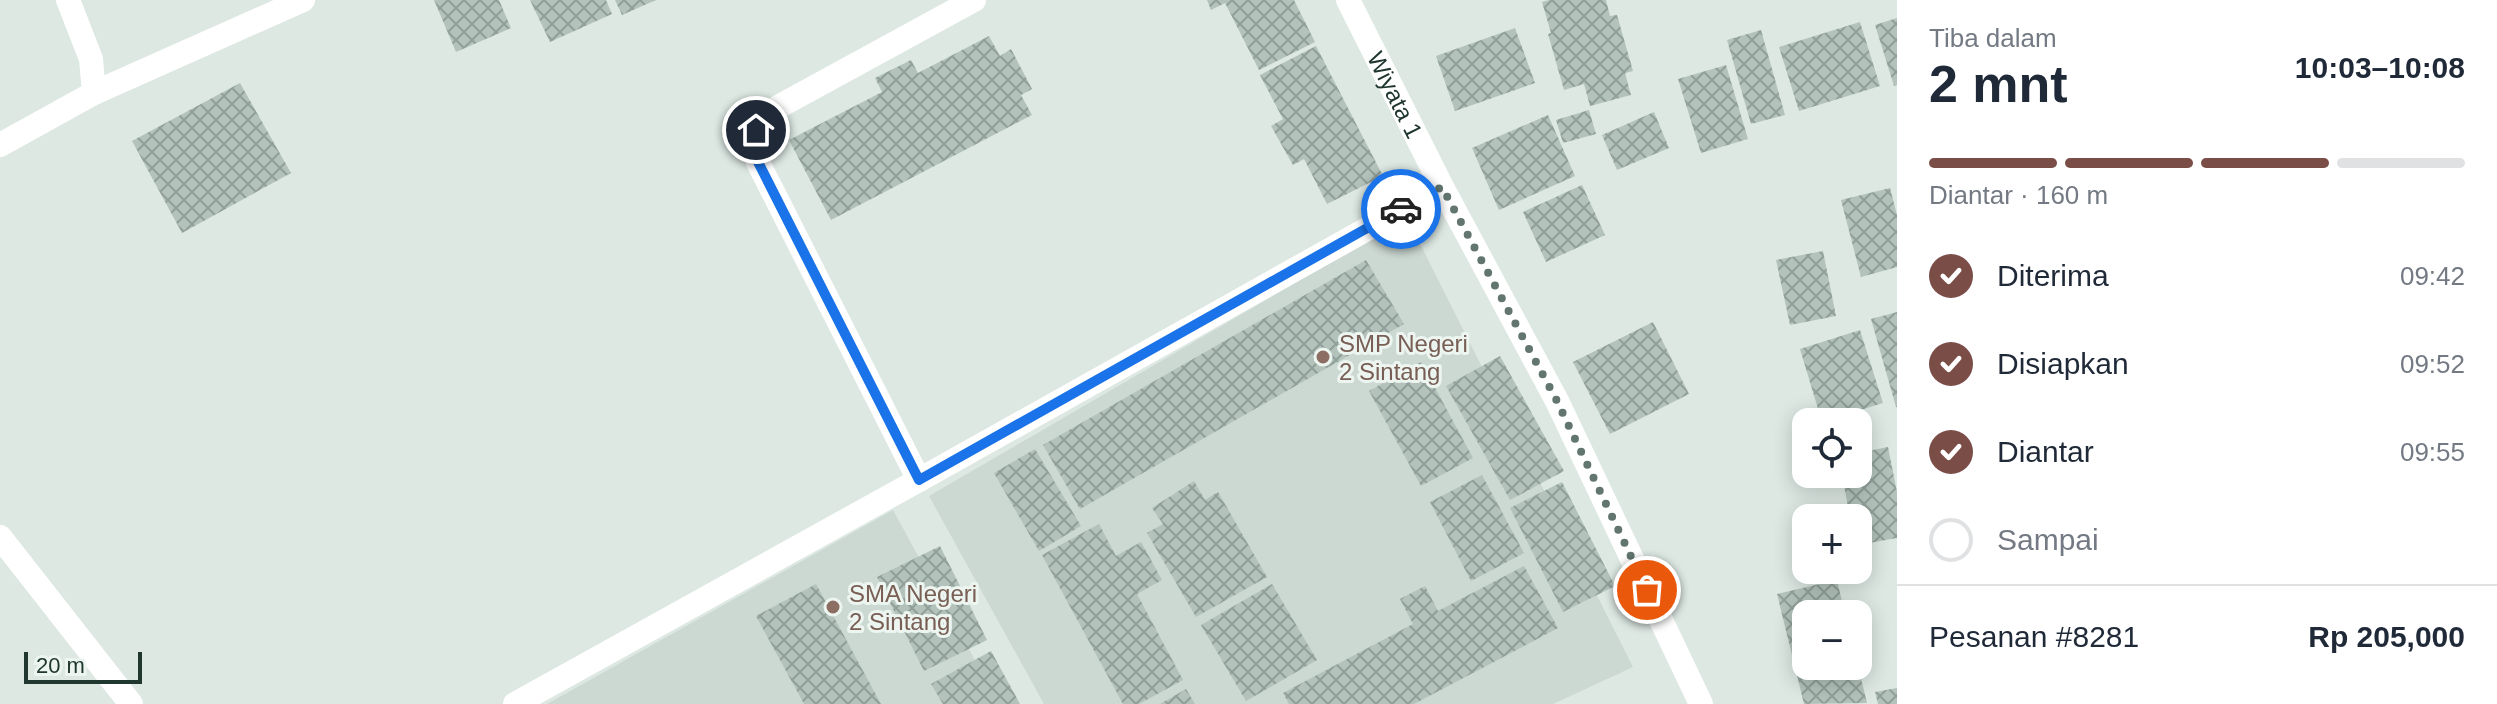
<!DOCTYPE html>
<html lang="id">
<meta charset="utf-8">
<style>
:root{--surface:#fff;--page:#f2f2f3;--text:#1f2937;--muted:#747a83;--line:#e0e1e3;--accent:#7a4d47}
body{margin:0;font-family:Helvetica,sans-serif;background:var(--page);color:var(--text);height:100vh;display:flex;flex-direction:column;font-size:30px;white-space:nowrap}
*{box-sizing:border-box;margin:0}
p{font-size:26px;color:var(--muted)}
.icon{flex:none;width:44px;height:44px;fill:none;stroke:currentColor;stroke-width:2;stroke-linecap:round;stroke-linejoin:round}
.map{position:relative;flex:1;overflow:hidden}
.panel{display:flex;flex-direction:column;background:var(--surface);width:600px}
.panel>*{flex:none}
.fabs{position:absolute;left:1792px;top:408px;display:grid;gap:16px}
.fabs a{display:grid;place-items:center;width:80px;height:80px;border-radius:16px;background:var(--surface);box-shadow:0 4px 20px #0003;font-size:40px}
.scale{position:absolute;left:24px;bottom:20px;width:118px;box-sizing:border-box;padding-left:8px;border:4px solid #203730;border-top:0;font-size:22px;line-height:28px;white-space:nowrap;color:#203730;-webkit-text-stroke:6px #edf5f1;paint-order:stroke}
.pin{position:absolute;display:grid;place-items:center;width:68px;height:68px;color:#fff;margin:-34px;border:4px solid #fff;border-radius:50%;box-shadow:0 2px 8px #0007}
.courier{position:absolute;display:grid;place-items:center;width:80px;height:80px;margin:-40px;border:6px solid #1a73e8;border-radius:50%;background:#fff;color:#222;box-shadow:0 2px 10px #0007}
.summary em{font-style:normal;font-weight:800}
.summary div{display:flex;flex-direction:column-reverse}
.summary{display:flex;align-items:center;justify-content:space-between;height:136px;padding:0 32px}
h1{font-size:52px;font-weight:800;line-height:60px}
.bar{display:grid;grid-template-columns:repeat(4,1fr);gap:12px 8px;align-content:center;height:96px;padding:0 32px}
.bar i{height:10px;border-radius:6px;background:var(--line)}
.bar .on{background:var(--accent)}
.bar p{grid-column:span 4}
.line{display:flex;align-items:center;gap:20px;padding:0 32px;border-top:2px solid var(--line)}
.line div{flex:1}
ol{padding:0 32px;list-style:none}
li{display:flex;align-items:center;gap:24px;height:88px}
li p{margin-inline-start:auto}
li .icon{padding:8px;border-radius:50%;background:var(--accent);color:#fff;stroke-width:4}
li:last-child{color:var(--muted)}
li i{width:44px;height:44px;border:4px solid var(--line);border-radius:50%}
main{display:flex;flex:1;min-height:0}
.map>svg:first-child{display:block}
.built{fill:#ccd8d2}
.building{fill:url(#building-cross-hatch)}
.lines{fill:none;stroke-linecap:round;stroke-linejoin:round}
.minor{stroke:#fff;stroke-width:24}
.done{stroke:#62756f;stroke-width:8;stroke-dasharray:0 14.4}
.route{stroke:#1a73e8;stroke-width:10}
.education-dot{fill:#8d6e63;stroke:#edf5f1;stroke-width:3}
.labels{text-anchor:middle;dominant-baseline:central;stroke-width:6;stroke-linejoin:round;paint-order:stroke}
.street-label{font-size:24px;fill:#203730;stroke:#edf5f1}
.education-label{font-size:24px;fill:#785e54;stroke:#edf5f1;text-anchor:start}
</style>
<main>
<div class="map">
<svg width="1897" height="704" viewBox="0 0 1897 704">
<defs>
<pattern id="building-cross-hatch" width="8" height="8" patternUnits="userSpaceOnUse" patternTransform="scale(2)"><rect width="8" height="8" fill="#b3c3bc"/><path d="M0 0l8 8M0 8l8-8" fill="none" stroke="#919f99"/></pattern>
</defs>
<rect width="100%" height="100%" fill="#dde8e3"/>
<!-- built -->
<path class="built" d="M1407,218L1633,667L1553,704H1044L929,496Z
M893,510L999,704H547Z"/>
<!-- building -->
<path class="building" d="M434,0H499L511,28L456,52Z
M530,0H606L612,14L550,42Z
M615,0H656L622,15Z
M1207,0H1294L1315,42L1259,70L1225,3L1211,10Z
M1549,0H1606L1610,16L1617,15L1633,71L1625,73L1631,95L1590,106L1584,84L1564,90L1548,34L1551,33L1542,2Z
M1897,18V85L1894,86L1875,25Z
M1860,22L1880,86L1799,111L1779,47Z
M1515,28L1535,83L1455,111L1436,56Z
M1761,30L1785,115L1751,124L1727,40Z
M989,36L1000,56L1011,49L1032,89L1021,95L1032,115L831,220L789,140L882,92L875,78L911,60L918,73Z
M1316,46L1383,176L1327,204L1304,159L1293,165L1271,126L1283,119L1260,75Z
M1726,65L1748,139L1701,153L1678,79Z
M240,83L291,173L182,233L132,141Z
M1589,110L1596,134L1563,143L1556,120Z
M1654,112L1669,148L1617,170L1602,135Z
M1548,115L1575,176L1499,210L1472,148Z
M1582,185L1605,235L1546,262L1523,212Z
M1890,188L1897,215V267L1861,277L1841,200Z
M1823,251L1836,316L1790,325L1776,260Z
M1366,260L1404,324L1080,509L1043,445Z
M1897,312V407H1896L1871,319Z
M1653,322L1689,394L1610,434L1573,362Z
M1860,330L1883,403L1822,422L1800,349Z
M1500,356L1564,471L1510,500L1446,386Z
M1421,362L1473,458L1421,486L1369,391Z
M1888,447L1897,492V538L1858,545V518H1850L1842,474H1858V453Z
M1035,449L1081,526L1039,551L994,473Z
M1482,475L1524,553L1471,581L1430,502Z
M1194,481L1205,500L1218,492L1267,577L1196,617L1147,533L1163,524L1152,508Z
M1562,482L1615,586L1563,612L1510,508Z
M1099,524L1116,556L1141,542L1162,580L1137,594L1183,680L1139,704H1123L1042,555Z
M940,546L987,640L924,671L877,577Z
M1524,566L1558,628L1414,704H1289L1283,693L1413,624L1400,599L1425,586L1438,611Z
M1837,580L1845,614H1806V666H1858L1867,703L1804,704L1777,594Z
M816,584L881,704H804L756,616Z
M1272,584L1317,660L1246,701L1201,625Z
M991,651L1020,704H943L931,684Z
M1897,688V704H1878L1875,692Z
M1186,689L1195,704H1160Z"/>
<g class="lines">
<!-- minor -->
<g class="minor">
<path id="s1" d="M1348,0L1442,187L1557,401L1701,704"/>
<path d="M94,93L303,0"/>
<path d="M0,145L94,93L91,59L68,0"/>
<path d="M919,480L772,190C754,154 738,136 778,107L974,0"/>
<path d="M0,537L131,704"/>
<path d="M515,704L919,480L1442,187"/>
</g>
</g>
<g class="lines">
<!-- done -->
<path class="done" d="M1401,209L1442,187L1557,401L1647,590"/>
<!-- route -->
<path class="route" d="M756,130L752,141L756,158L919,480L1401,209"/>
</g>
<!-- markers -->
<g class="education-dot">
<circle cx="1323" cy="357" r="8"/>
<circle cx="833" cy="607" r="8"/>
</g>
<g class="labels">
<!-- street labels -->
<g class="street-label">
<text stroke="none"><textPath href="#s1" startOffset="106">Wiyata 1</textPath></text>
</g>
<!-- education labels -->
<g class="education-label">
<text x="1339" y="343">SMP Negeri<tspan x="1339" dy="28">2 Sintang</tspan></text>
<text x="849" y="593">SMA Negeri<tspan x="849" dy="28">2 Sintang</tspan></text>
</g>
</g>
</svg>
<div class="fabs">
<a><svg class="icon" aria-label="locate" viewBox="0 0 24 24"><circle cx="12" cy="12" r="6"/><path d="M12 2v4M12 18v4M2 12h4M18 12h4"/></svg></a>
<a>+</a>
<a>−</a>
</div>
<div class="scale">20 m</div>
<div class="pin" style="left:1647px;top:590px;background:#ea580c"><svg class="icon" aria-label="bag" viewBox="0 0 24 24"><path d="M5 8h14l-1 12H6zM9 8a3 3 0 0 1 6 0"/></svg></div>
<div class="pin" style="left:756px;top:130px;background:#1f2937"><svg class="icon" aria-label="home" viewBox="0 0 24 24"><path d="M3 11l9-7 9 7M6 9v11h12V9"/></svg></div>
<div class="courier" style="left:1401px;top:209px"><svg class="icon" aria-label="car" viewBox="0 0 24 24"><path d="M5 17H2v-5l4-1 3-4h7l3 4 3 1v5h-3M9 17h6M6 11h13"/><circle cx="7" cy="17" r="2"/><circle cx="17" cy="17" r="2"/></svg></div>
</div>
<section class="panel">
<div class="summary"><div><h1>2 mnt</h1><p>Tiba dalam</p></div><em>10:03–10:08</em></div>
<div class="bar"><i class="on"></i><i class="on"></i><i class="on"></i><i></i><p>Diantar · 160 m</p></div>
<ol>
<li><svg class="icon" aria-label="check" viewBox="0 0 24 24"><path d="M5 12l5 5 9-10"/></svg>Diterima<p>09:42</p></li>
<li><svg class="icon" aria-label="check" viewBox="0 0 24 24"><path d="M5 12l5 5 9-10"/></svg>Disiapkan<p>09:52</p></li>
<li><svg class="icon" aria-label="check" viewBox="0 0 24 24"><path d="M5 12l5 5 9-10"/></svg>Diantar<p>09:55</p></li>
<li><i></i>Sampai</li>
</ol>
<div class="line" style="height:104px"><div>Pesanan #8281</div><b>Rp 205,000</b></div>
</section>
</main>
